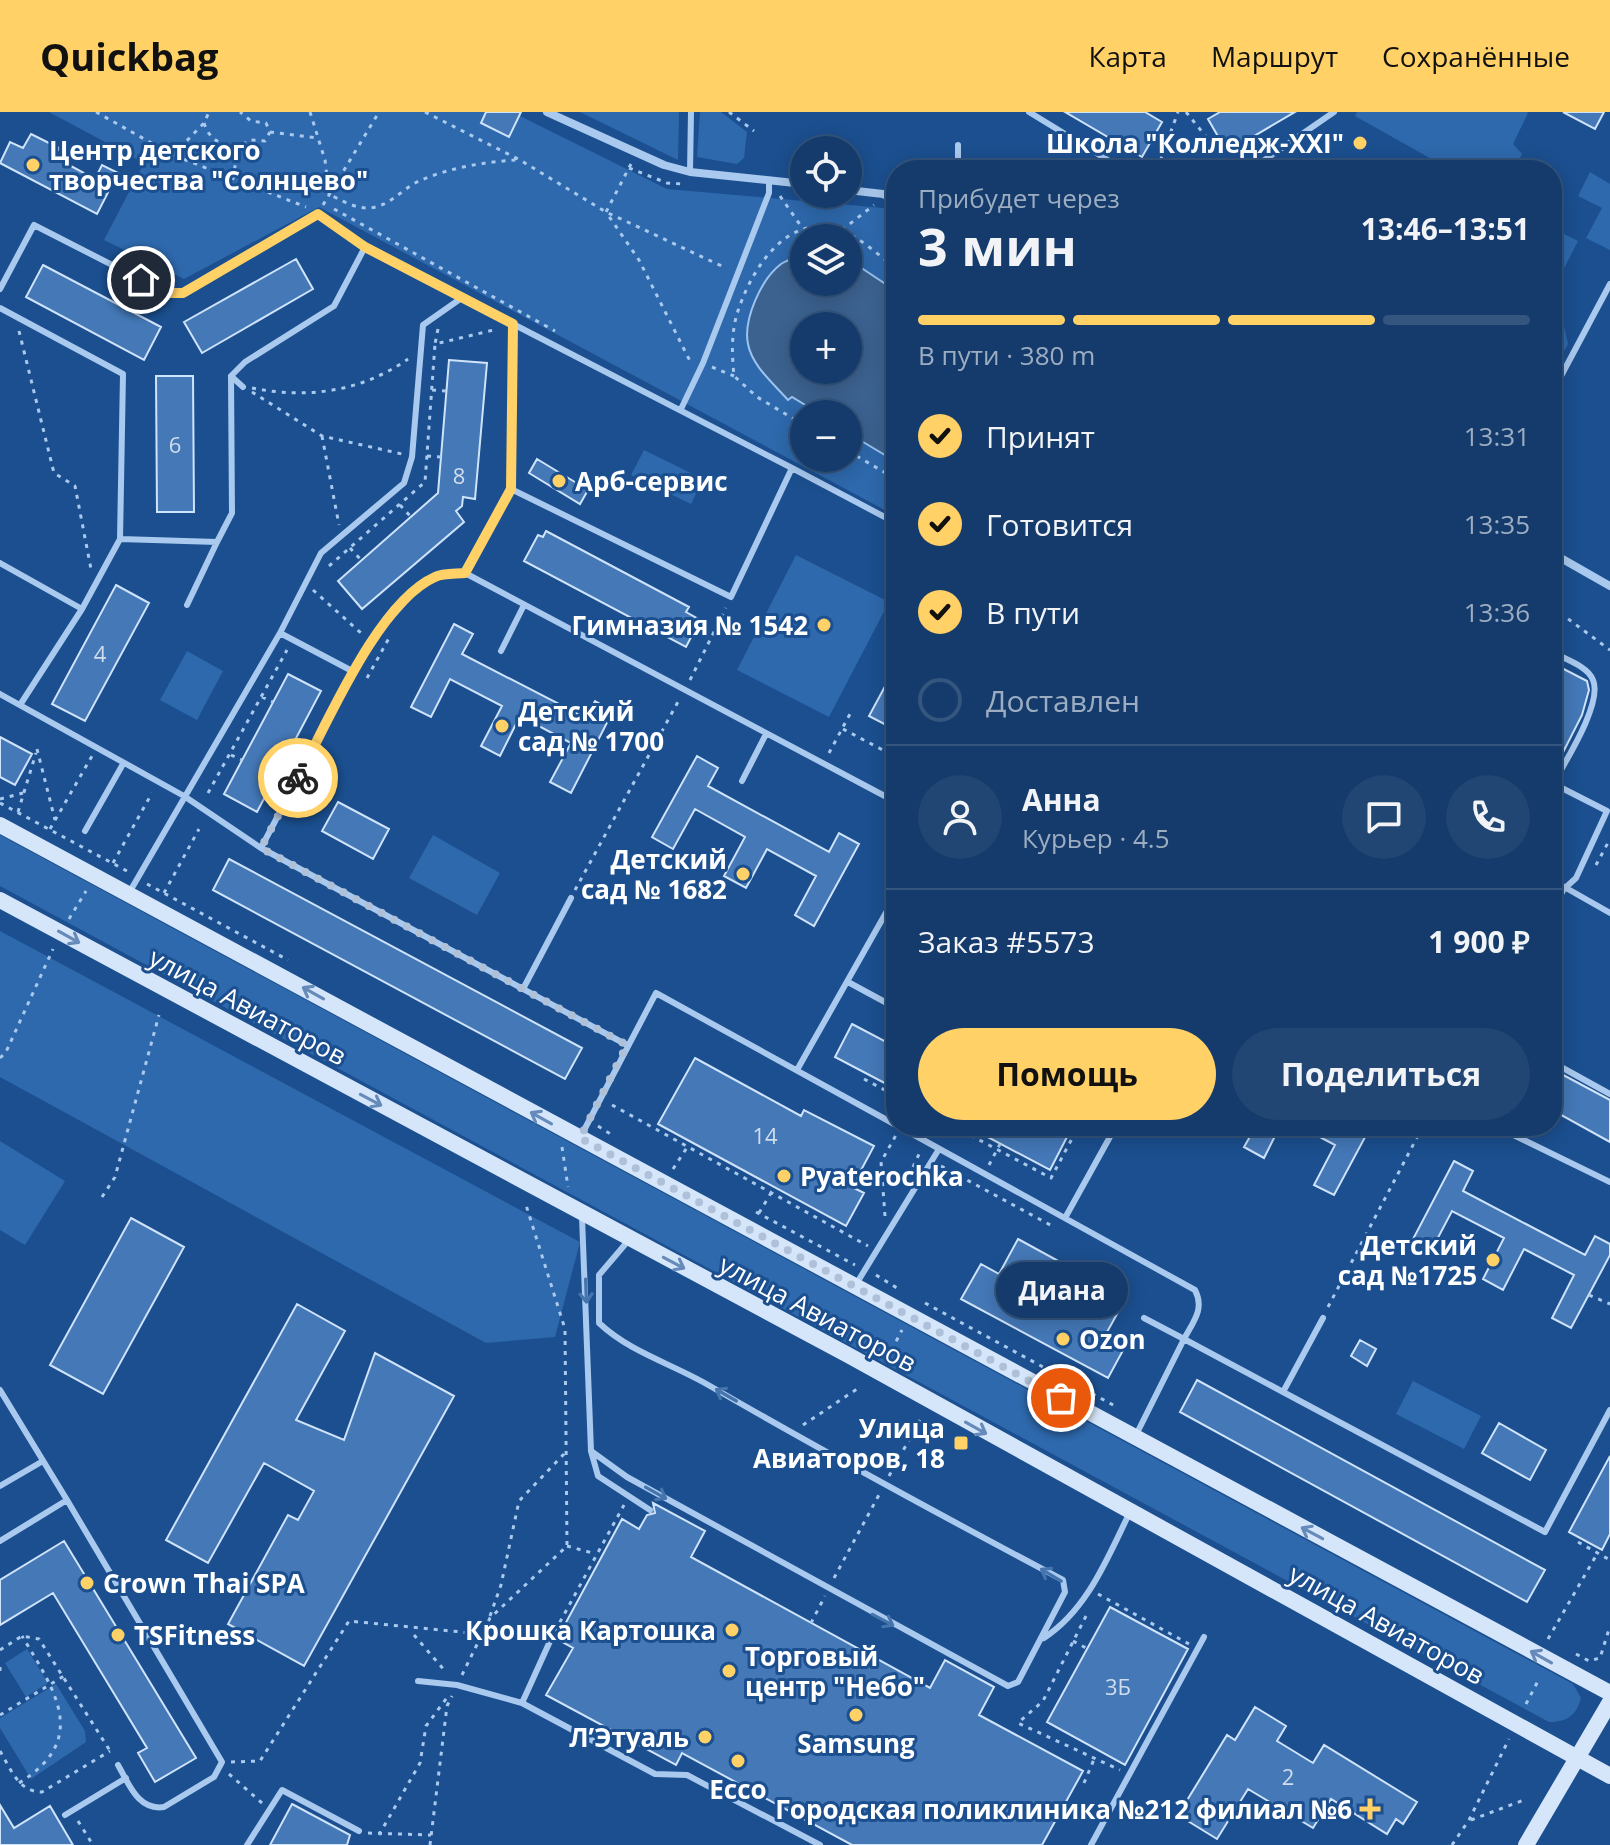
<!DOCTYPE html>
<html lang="ru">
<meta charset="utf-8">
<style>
:root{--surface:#143b6b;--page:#214673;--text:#f1f3f6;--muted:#9dadc1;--line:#33557e;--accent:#ffd166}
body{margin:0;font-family:"Open Sans",sans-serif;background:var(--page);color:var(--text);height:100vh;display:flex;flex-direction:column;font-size:30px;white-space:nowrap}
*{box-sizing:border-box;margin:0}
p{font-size:26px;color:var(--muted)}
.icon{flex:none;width:44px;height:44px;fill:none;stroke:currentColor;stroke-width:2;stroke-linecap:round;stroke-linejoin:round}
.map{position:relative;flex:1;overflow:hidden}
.side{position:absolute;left:886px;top:48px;width:676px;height:976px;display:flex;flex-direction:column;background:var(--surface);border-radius:32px;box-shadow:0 4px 20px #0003,0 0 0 2px var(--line)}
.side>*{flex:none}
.fabs{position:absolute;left:790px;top:24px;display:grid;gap:16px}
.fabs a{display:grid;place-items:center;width:72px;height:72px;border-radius:50%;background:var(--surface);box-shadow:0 4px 20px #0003,0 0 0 2px var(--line);font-size:40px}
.pin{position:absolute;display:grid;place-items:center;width:68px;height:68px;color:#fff;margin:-34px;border:4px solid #fff;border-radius:50%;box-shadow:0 2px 8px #0007}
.courier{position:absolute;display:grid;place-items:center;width:80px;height:80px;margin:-40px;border:6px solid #ffd166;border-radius:50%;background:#fff;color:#222;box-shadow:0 2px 10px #0007}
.bubble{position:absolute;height:56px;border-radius:28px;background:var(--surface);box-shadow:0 4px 20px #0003,0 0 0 2px var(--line);font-size:26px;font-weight:700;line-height:56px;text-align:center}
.summary em{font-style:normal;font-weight:700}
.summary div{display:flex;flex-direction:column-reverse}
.summary{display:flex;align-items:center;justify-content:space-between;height:136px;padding:0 32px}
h1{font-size:52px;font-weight:700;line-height:60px}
.bar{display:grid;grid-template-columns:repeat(4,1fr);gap:12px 8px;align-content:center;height:96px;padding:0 32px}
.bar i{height:10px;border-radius:6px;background:var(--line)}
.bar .active{background:var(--accent)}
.bar p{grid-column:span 4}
.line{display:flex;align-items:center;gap:20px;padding:0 32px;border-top:2px solid var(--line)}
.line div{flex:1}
.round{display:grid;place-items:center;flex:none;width:84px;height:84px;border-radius:42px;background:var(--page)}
ol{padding:0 32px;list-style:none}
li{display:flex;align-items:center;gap:24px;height:88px}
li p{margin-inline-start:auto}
li .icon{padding:8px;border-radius:50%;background:var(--accent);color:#111;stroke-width:4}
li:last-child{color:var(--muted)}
li i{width:44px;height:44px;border:4px solid var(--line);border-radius:50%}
.button{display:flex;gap:16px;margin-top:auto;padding:16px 32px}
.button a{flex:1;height:92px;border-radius:48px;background:var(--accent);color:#111;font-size:32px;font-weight:700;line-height:92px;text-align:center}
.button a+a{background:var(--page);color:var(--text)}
header{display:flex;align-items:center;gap:48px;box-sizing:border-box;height:112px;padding:0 40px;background:var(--accent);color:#111}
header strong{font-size:38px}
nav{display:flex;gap:44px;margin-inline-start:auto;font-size:28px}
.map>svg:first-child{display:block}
.green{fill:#2e69ad;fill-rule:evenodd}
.water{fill:#3c6290;stroke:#9cc4f0;stroke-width:2;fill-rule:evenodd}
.building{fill:#4478b7;stroke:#cfe3fa;stroke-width:2}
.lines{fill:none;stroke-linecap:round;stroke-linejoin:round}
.path{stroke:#a9c9ee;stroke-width:3;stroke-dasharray:4 6;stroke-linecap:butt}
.lane{stroke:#a9c9ee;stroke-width:6}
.street{stroke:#a9c9ee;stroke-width:8}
.secondary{stroke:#d6e6fa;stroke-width:16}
.oneway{stroke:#668bba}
.oneway2{stroke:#4674ac}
.done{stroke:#afc1d8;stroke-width:8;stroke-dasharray:0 14.4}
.route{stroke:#ffd166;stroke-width:10}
.poi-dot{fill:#ffd166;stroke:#1b4f8f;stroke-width:3}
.labels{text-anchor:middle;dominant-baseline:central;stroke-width:6;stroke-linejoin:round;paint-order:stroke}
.number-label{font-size:22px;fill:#d0dded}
.poi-label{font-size:26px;font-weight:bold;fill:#fff;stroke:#1b4f8f;text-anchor:end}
.street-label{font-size:26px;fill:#fff;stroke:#1b4f8f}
</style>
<header>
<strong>Quickbag</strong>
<nav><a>Карта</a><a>Маршрут</a><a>Сохранённые</a></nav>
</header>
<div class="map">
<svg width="1610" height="1733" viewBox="0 0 1610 1733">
<rect width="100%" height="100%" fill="#1b4f8f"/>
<!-- green -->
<path class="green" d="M49,0H512L667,77L883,96L896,103V404L319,95L184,167L104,128L144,51ZM804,126H848V170H804ZM804,214H848V258H804ZM804,302H848V346H804Z
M580,0H679L678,48Z
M700,0H721L747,20L744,46L737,52L697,45Z
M1357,0H1527L1528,1L1513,32L1522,42L1514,58H1451L1355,4Z
M1590,60L1610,72V138L1586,126L1602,96L1578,84Z
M1552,116L1578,129L1555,174L1568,232L1552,261Z
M644,338L703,367L691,392L631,363Z
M796,443L889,490L829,605L737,558Z
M187,539L223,559L197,608L160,588Z
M0,723L1573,1572L1581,1586C1576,1604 1567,1610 1549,1610L0,774Z
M433,723L500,761L477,803L409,766Z
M0,819L580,1130L555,1225L486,1231L0,965Z
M0,1029L65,1069L25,1133L0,1118Z
M1413,1269L1481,1304L1464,1337L1396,1302Z
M27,1537L48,1571L26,1585L5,1551Z
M56,1572L85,1619L86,1630L31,1667L0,1616V1606Z"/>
<!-- water -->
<path class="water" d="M804,142V170H848V147L896,179L895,349L848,321V302H820L792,285L788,288C774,272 752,254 748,232C743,208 761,167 781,152C787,148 797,145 804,142ZM804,214H848V258H804Z"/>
<!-- building -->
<path class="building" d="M486,0H521L509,25L481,11Z
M1065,0H1145L1162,10L1142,45Z
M1220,0H1295L1227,40L1208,7Z
M1563,0H1604L1595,17Z
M31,22L59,36L54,45L95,67L102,53L118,61L97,102L0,51L10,30L23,36Z
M296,147L313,177L202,241L184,210Z
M43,153L161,215L144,248L26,185Z
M449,248L487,251L475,387L463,385L462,394L456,399L464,410L362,497L338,469L438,381Z
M156,264H193L194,400H157Z
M537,347L588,378L580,392L529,361Z
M546,419L689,495L686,500L700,508L686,535L524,449L538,423L543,425Z
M116,473L149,491L85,609L52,592Z
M454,512L473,522L462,542L586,606L595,589L613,599L571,681L550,670L571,631L520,604L500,644L481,634L502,594L450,567L431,605L411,595Z
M1552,551L1587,569L1589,578L1582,603L1552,662Z
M896,554V618L869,604Z
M288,562L321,579L257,700L224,682Z
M0,625L32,642L15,673L0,665Z
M697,644L718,656L708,674L829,740L839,721L859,732L814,814L795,803L816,764L767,737L746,776L724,764L745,725L695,697L673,737L652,725Z
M338,690L389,717L373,747L322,719Z
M229,747L582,936L565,967L213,778Z
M852,912L896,935V977L835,945Z
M695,946L801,1004L804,998L874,1034L852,1075L864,1081L846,1114L658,1012Z
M1552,957L1610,988V1030L1552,998Z
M967,1014H1045L1067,1025L1050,1058Z
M1256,1014H1280L1264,1046L1244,1035Z
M1299,1014H1371L1334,1083L1314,1073L1335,1033Z
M1454,1049L1473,1059L1463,1079L1585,1143L1595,1124L1610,1132V1143L1571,1216L1552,1206L1574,1163L1524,1137L1503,1178L1483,1167L1504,1126L1452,1099L1431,1139L1412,1129Z
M131,1106L184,1135L103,1282L50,1253Z
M1018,1127L1126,1186L1107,1220L1127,1231L1108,1266L961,1187L981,1152L999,1162Z
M297,1192L345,1219L296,1308L344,1328L375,1241L454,1284L304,1554L228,1512L288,1403L298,1408L314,1379L264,1351L208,1451L166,1428Z
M1360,1228L1376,1237L1367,1254L1351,1244Z
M1197,1268L1545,1458L1527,1490L1180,1300Z
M1499,1311L1546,1338L1530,1368L1482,1341Z
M1610,1344V1422L1602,1438L1569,1420Z
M653,1391L705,1419L691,1445L930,1576L945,1548L994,1575L979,1603L1083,1659L1042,1733H852L682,1641L676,1653L546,1583L573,1536L557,1527L622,1407L639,1417L647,1403L655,1401Z
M64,1429L196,1646L155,1670L138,1641L147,1636L53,1481L0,1513V1468Z
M1110,1495L1188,1537L1125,1653L1047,1610Z
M1255,1595L1286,1614L1277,1629L1313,1651L1324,1633L1417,1690L1403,1712L1396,1707L1387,1722L1331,1687L1313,1716L1248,1677L1217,1727L1178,1703L1227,1623L1235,1628Z
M292,1692L350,1723L347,1733H270Z
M0,1693L14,1716L50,1694L73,1733H0Z"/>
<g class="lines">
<!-- path -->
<path class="path" d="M96,0L173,43L306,95
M310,0L325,48L329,82C340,88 356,97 370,96C390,94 402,77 419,69C448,56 484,50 516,48
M425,0L520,48L606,100L726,156
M729,0L754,19
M1186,0L1233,58
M204,11C210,29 220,32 238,35L250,28L265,29L270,20L266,11L251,9L240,0
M270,20L318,26
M173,43L204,11L209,0
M631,52L606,100L639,148L691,251
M629,56L667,71L682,72
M1157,58L1178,0
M233,67L238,35
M780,84L803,117
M323,93L379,0
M334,97L555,219
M842,118L874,93
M438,217L435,232L498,217
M19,219L54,361L75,374L91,457
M712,255L734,264
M252,276C307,287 361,280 408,247
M432,278L447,279
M252,280L322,324L402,342
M804,313L757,285L734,264C732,244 731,222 737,202C750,160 786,99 840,118C859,124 879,144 896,156
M322,324L339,413
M848,339L896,367
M427,344L442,345
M400,393L411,405
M350,436L361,448
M329,454L425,370L435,232
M313,478L361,521
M1552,495L1610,538
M367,566L389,526
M690,568L726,496
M262,585L273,590
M843,617L896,645
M37,637L55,708
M829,641L850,602
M231,643L242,648
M208,681L287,538
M0,687L23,681
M0,691L127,759
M18,700L36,641
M50,717L92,644
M113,751L152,681
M1596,753L1610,727
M147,772L288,848
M575,778L679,588
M164,781L199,717
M69,807L86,779
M0,946L6,940L53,837
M864,967L896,984
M612,993L868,1134
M598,1014L612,1023
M953,1014L1051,1066L1075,1021L1062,1014
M562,1035L568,1075
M989,1053L1000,1032
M941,1054L1054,1115
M913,1055L920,1040
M673,1057L688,1034
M102,1085L115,1065L159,903
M756,1100L855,1153
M759,1101L771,1081
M885,1104L881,1050L896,1023
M876,1163L897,1176
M1589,1183L1610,1192
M925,1191L1115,1294
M1328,1195L1423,1014
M887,1247L902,1218
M803,1313L860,1275
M889,1364L920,1308
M1578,1430L1610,1448
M567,1434L596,1442
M834,1466L880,1381
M1098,1482L1189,1532
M490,1504L501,1473L519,1389L564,1342
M1086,1504L1043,1589L1018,1611L1120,1658
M811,1511L825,1484
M555,1519L624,1393
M414,1523L445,1559
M1548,1527L1597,1442
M1073,1529L1088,1537
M0,1538L22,1524L39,1527L112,1642
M1576,1542L1589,1549L1600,1546L1610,1514
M0,1555V1562
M462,1563L490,1506L567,1434L565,1217L526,1093
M1526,1592L1539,1567
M0,1603L64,1564
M0,1639C11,1657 18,1680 42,1680L110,1639
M231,1650L260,1649L349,1509L482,1522
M229,1662L262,1691
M19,1671C90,1627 55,1579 22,1524
M1084,1671L1095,1645
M1471,1708L1524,1688
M78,1709L93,1733
M368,1721L431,1723
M379,1723L420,1651L426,1614L449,1583
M430,1733L447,1594L452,1584
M1452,1733L1469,1708L1509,1627"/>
<!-- lane -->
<path class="lane" d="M1029,0L1124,58
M958,33V58
M1250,58L1334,0
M690,60L691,0
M0,177L34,113L167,181H183L318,102L365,135L513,212
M0,196L123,262L120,427L82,497L20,593
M231,264L243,275
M1552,281L1610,172
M681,297L703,251L769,81V68
M511,377L513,212L792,356
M120,427L217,430L232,401L231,264L245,250L334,194L365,135
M0,451L82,497
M465,461L511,377L731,485L792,356L896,411
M187,493L217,430
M280,521L321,441L404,371L412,345L423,213L463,185
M501,539L524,493
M1552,540C1564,547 1588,554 1593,568C1603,591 1565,650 1553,672
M0,582L184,684L261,736
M742,669L766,622
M1552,671L1607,699L1576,766L1564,777L1552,797
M85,719L123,652
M1552,768L1610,801
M129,781L280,521L354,560
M848,870L896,896
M523,877L571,786
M627,933L261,736L370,529L411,483L435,464L465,461L896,690
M1552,950L1610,982
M797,958L896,783
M898,1014L1195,1178C1205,1197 1193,1210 1184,1227L1144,1206
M1495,1014L1610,1070
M581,1024L656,881L896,1013
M582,1105L591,1339L598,1364L650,1398
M1065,1106L1116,1014
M855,1174L939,1037
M0,1278L67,1388
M1283,1280L1323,1206
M1135,1325L1184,1227L1545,1420L1610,1298
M591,1339L627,1365L1008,1574L1018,1570L1065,1480L1063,1468C944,1405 826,1341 710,1274C673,1252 631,1241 599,1211V1163L628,1129
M0,1374L43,1349
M0,1429L67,1388L222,1650L214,1665L164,1695C138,1699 129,1672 118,1653
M1044,1526C1087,1498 1107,1447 1129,1402
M551,1527L522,1591L655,1662L687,1663L820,1733
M418,1569L457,1573L522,1591
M65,1703L126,1666
M247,1733L282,1678L359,1719
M1091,1733L1204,1525"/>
<!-- street -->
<path class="street" d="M547,0L664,53L690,60L804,72
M848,78L883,82L896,88
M1552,441L1610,474"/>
<!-- secondary -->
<path class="secondary" d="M0,713L1610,1581
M0,788L848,1243L1610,1664
M1526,1733L1610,1590"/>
</g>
<!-- one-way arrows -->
<defs><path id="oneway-shaft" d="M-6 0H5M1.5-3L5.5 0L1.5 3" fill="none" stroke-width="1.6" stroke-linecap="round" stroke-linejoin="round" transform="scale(2)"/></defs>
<g class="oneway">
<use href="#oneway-shaft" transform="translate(69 825) rotate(29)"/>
<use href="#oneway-shaft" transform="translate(313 881) rotate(-151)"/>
<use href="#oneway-shaft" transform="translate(371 988) rotate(28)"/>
<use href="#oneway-shaft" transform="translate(541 1006) rotate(-151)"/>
<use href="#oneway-shaft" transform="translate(674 1151) rotate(28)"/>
<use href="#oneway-shaft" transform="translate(976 1316) rotate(29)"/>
<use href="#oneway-shaft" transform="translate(1312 1421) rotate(-152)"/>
<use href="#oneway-shaft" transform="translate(1541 1545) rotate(-151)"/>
</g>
<g class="oneway2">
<use href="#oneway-shaft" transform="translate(586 1179) rotate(88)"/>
<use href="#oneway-shaft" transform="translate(726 1283) rotate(-150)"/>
<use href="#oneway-shaft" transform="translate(656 1381) rotate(29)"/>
<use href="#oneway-shaft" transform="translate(1051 1463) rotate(-149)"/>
<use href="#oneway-shaft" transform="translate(883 1508) rotate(28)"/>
</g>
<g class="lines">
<!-- done -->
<path class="done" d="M298,666L261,736L627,933L580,1026L1061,1286"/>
<!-- route -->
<path class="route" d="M141,168L167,181H183L318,102L365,135L513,212L511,377L465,461C456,462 443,461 435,465C378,490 327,612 298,666"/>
</g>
<!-- markers -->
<g class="poi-dot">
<circle cx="1360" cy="31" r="8"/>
<circle cx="33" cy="53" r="8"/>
<circle cx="559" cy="369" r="8"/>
<circle cx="824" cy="513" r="8"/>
<circle cx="502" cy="614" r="8"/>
<circle cx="743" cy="762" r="8"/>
<circle cx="784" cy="1064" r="8"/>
<circle cx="1493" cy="1148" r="8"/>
<circle cx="1063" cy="1227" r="8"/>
<rect x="953" y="1323" width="16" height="16" rx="4"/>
<circle cx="87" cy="1471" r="8"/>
<circle cx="732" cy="1518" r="8"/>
<circle cx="118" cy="1523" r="8"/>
<circle cx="729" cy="1559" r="8"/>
<circle cx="856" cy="1603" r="8"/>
<circle cx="705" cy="1625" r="8"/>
<circle cx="738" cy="1649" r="8"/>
<path d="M1366 1685h8v8h8v8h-8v8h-8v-8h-8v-8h8z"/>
</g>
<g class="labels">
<!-- number labels -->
<g class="number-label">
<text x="175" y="332">6</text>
<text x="459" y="363">8</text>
<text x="100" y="541">4</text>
<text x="765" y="1023">14</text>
<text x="1118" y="1574">3Б</text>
<text x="1288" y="1664">2</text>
</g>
<!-- poi labels -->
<g class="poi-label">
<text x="1344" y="31">Школа "Колледж-XXI"</text>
<text x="49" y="38" text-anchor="start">Центр детского<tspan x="49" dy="30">творчества "Солнцево"</tspan></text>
<text x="575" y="369" text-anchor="start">Арб-сервис</text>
<text x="808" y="513">Гимназия № 1542</text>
<text x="518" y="599" text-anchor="start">Детский<tspan x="518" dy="30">сад № 1700</tspan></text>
<text x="727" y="747">Детский<tspan x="727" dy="30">сад № 1682</tspan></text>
<text x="800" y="1064" text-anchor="start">Pyaterochka</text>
<text x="1477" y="1133">Детский<tspan x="1477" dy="30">сад №1725</tspan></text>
<text x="1079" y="1227" text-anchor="start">Ozon</text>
<text x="945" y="1316">Улица<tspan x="945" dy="30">Авиаторов, 18</tspan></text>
<text x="103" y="1471" text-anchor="start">Crown Thai SPA</text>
<text x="716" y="1518">Крошка Картошка</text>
<text x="134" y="1523" text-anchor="start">TSFitness</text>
<text x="745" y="1544" text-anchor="start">Торговый<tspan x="745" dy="30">центр "Небо"</tspan></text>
<text x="689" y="1625">Л’Этуаль</text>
<text x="856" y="1631" text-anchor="middle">Samsung</text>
<text x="738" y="1677" text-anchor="middle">Ecco</text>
<text x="1352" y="1697">Городская поликлиника №212 филиал №6</text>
</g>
<!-- street labels -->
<g class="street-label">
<text transform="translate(248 894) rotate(28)">улица Авиаторов</text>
<text transform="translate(818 1201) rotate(28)">улица Авиаторов</text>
<text transform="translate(1387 1512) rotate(29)">улица Авиаторов</text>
</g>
</g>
</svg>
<div class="fabs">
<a><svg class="icon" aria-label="locate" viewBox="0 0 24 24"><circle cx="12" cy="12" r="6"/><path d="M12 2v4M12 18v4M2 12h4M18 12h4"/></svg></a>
<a><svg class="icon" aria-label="layers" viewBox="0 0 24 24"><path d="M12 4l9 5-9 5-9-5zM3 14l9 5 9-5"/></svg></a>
<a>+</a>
<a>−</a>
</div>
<div class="pin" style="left:1061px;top:1286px;background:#ea580c"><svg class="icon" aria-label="bag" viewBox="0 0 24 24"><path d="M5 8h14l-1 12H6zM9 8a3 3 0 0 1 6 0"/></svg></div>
<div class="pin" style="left:141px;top:168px;background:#1f2937"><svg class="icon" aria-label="home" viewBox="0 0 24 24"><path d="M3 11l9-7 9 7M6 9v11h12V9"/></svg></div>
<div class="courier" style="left:298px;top:666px"><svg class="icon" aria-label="bike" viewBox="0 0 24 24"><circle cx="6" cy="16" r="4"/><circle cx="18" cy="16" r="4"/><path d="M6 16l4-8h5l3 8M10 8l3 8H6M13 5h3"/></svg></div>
<div class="bubble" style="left:996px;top:1150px;width:132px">Диана</div>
<section class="side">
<div class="summary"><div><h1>3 мин</h1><p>Прибудет через</p></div><em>13:46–13:51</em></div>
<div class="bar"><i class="active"></i><i class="active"></i><i class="active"></i><i></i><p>В пути · 380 m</p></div>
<ol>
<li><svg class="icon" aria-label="check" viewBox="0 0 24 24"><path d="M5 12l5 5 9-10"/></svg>Принят<p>13:31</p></li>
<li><svg class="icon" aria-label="check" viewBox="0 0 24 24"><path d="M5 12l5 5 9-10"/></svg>Готовится<p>13:35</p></li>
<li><svg class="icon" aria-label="check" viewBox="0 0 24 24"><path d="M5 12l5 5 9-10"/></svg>В пути<p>13:36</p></li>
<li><i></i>Доставлен</li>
</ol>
<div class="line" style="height:144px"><a class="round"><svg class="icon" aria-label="person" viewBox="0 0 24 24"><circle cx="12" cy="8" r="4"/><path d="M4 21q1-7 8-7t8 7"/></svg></a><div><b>Анна</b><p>Курьер · 4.5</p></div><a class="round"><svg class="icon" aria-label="chat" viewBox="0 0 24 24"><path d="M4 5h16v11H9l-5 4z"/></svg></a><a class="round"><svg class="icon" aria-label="phone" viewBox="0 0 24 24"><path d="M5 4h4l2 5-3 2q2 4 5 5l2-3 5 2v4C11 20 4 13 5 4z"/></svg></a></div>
<div class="line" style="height:104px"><div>Заказ #5573</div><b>1 900 ₽</b></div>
<div class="button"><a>Помощь</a><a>Поделиться</a></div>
</section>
</div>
